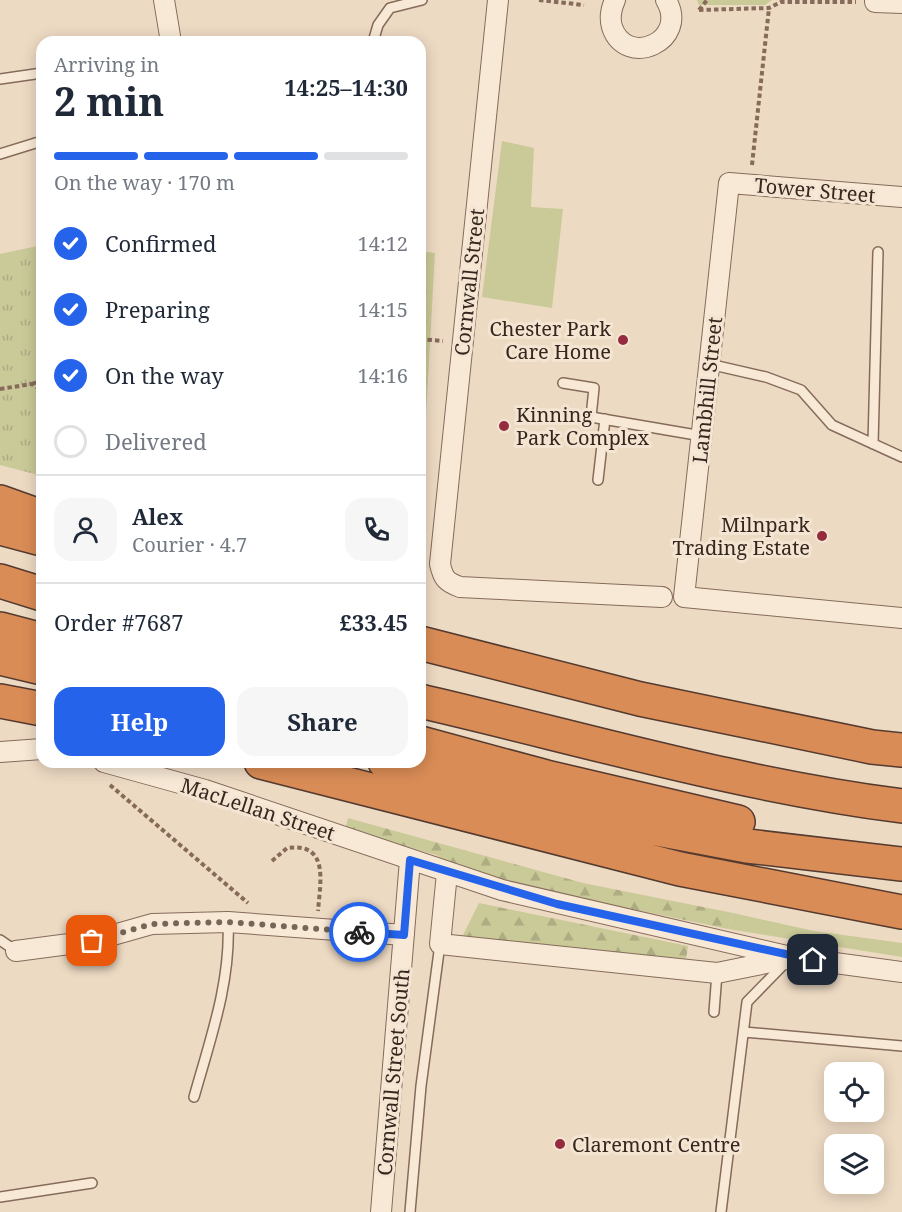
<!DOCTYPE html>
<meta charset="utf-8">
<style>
:root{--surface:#fff;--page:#f6f6f7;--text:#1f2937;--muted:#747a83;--line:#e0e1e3;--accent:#2563eb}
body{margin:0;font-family:"Noto Serif",serif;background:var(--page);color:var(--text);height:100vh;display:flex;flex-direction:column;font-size:22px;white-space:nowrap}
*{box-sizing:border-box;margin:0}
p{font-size:20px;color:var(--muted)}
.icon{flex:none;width:33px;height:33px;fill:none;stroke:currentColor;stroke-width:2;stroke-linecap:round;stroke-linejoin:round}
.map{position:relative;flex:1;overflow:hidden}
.sheet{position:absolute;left:36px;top:36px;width:390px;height:732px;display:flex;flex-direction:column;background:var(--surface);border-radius:18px;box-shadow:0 3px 15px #0003}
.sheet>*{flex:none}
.buttons{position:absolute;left:824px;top:1062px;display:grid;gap:12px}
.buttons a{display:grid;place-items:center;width:60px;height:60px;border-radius:12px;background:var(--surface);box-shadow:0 3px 15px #0003;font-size:30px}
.pin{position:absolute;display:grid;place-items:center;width:51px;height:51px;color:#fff;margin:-26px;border-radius:12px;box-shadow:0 3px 9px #0006}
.courier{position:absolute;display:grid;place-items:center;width:60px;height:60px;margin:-30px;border:4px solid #2563eb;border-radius:50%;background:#fff;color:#222;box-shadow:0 2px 8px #0007}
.overview em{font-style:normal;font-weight:700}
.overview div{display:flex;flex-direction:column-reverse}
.overview{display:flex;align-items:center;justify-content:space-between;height:102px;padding:0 18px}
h1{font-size:39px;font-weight:700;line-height:45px}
.bar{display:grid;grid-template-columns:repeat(4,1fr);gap:9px 6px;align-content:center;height:72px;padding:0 18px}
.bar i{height:8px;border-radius:4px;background:var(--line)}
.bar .on{background:var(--accent)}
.bar p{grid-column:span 4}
.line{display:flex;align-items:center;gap:15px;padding:0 18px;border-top:2px solid var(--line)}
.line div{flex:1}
.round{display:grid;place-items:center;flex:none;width:63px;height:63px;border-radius:18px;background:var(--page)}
ol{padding:0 18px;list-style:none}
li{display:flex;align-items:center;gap:18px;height:66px}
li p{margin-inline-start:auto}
li .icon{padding:6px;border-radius:50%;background:var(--accent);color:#fff;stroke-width:4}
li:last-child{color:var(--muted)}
li i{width:33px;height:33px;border:3px solid var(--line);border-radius:50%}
.cta{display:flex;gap:12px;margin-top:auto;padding:12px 18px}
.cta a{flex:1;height:69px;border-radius:18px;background:var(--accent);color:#fff;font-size:24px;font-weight:700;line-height:69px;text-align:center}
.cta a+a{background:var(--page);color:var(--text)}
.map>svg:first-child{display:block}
.grass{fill:#cac998}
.forest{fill:url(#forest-firs)}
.park{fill:url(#park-tufts)}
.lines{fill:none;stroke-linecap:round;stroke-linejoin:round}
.lane-casing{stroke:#866b5b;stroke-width:12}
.street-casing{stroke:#866b5b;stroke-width:22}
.highway-casing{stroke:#543a2f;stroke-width:36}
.path{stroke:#866b5b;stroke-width:4;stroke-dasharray:4.5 3;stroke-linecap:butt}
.lane{stroke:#f8e9d6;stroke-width:9}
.street{stroke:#f8e9d6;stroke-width:20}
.highway{stroke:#da8c56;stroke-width:33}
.done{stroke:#776558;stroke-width:6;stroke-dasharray:0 10.8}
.route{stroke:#2563eb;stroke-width:8}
.poi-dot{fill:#942c3d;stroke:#f4e5d3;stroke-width:2}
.labels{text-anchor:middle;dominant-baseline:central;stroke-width:6;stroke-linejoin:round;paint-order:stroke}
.street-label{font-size:20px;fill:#37261e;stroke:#f4e5d3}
.poi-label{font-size:20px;fill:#37261e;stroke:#f4e5d3;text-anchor:end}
</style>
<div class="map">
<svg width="902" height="1212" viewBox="0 0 902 1212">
<defs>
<pattern id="forest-firs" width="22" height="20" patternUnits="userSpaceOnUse" patternTransform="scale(1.5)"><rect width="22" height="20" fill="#cac998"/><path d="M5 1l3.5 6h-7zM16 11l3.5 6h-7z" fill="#aeac83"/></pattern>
<pattern id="park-tufts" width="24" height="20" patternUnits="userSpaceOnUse" patternTransform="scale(1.5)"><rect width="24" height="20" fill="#cac998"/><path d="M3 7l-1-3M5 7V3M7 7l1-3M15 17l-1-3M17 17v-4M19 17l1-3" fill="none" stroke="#aeac83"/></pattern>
</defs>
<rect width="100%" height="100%" fill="#eddac3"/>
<!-- grass -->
<path class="grass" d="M697,0H772L765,5H699Z
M502,141L534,148L531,207L563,209L552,308L482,297Z
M733,913L814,931L902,943V957L728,929Z"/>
<!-- forest -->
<path class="forest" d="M348,818L583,883L733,913L728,929L560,894L454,866L436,855L345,829Z
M479,903L688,946L685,967L471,943L463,935Z"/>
<!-- park -->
<path class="park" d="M42,245V476L0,465V254Z
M420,251L435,253L425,433H420Z"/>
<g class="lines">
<defs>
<path id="lane" d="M373,42L378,25L390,8L422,0
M0,79L42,73
M0,154L42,141
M709,364L766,377L801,390L832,425L902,457
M563,383L594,388L591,417L702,436
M873,444L878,252
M598,480L605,419
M0,940L16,951
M714,1012L717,973
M744,1032L902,1046
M194,1097C210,1040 231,982 228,922
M0,1197L92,1183
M410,1212L421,1086L440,944
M721,1212L747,1002L785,963"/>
<path id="street" d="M164,0L171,42
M498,0L440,564C443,578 446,582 460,587L662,597
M615,0C611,9 609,17 612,27C626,69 690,41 666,0
M875,0V2L902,3
M902,197L729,183L684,597L902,618
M0,752L42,749
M104,762L205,790L502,890L791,957L902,972
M447,873L440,944L717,973L786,959
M16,951L92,941L152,924L228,922L404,935
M381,1212L410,860"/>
<path id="highway" d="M0,502L42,517
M0,528L42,539
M0,581L42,594
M0,629L42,640
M420,643L640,699L872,747L902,750
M0,658L42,668
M0,701L42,709
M420,701C580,738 738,785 902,806
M420,743L546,777L738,822
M261,762L680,869L902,912
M385,762L652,828L747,846L902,864"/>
</defs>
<!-- lane casing -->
<use href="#lane" class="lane-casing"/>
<!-- street casing -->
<use href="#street" class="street-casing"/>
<!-- highway casing -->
<use href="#highway" class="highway-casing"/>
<!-- path -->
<path class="path" d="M539,0L584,5
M699,10L769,8L781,2H856
M699,10L707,0
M752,165L769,8
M420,339L443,341
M32,384L42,380
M0,389L32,384L42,391
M110,785L248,903
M272,861L287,848C330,842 320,883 318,911"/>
<!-- lane -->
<use href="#lane" class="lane"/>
<!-- street -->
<use href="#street" class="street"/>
<!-- highway -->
<use href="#highway" class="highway"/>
</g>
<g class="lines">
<!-- done -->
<path class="done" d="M92,941L152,924L228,922L359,932"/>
<!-- route -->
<path class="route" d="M359,932L404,935L410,860L557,904L813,960"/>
</g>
<!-- markers -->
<g class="poi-dot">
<circle cx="623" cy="340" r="6"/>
<circle cx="504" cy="426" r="6"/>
<circle cx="822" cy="536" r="6"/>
<circle cx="560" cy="1144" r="6"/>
</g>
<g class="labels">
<!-- street labels -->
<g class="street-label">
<text transform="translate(815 190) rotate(5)">Tower Street</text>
<text transform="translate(469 282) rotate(-84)">Cornwall Street</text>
<text transform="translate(707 390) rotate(-84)">Lambhill Street</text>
<text transform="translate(258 809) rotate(18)">MacLellan Street</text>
<text transform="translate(393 1072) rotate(-85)">Cornwall Street South</text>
</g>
<!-- poi labels -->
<g class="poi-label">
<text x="611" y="328">Chester Park<tspan x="611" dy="23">Care Home</tspan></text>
<text x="516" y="414" text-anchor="start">Kinning<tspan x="516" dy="23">Park Complex</tspan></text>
<text x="810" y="524">Milnpark<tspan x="810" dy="23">Trading Estate</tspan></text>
<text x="572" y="1144" text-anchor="start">Claremont Centre</text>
</g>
</g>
</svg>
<div class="buttons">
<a><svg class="icon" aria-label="locate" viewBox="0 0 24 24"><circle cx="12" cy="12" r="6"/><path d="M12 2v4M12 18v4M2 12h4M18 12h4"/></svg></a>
<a><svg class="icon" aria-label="layers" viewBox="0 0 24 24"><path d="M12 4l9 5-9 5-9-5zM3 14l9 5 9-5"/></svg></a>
</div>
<div class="pin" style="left:92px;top:941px;background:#ea580c"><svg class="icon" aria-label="bag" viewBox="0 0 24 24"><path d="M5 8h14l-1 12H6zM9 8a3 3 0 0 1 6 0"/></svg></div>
<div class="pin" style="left:813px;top:960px;background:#1f2937"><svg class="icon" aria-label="home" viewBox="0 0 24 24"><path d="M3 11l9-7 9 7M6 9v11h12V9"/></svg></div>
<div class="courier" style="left:359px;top:932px"><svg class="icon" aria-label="bike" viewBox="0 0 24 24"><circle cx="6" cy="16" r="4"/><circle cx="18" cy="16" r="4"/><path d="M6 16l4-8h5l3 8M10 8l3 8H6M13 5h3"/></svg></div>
<section class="sheet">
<div class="overview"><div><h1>2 min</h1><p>Arriving in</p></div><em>14:25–14:30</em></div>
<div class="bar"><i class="on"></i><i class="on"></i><i class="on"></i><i></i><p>On the way · 170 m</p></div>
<ol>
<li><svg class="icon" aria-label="check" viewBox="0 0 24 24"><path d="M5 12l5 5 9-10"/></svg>Confirmed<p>14:12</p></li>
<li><svg class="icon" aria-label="check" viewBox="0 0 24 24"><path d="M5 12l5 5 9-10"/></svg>Preparing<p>14:15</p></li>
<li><svg class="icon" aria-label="check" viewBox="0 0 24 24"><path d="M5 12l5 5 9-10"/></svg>On the way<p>14:16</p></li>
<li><i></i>Delivered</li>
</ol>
<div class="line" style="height:108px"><a class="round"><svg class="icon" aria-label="person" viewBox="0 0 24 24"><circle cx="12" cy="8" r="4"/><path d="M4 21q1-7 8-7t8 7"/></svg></a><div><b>Alex</b><p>Courier · 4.7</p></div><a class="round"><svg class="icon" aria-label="phone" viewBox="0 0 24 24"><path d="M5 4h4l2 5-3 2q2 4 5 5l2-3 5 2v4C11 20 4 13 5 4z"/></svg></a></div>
<div class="line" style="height:78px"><div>Order #7687</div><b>£33.45</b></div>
<div class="cta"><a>Help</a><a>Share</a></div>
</section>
</div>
